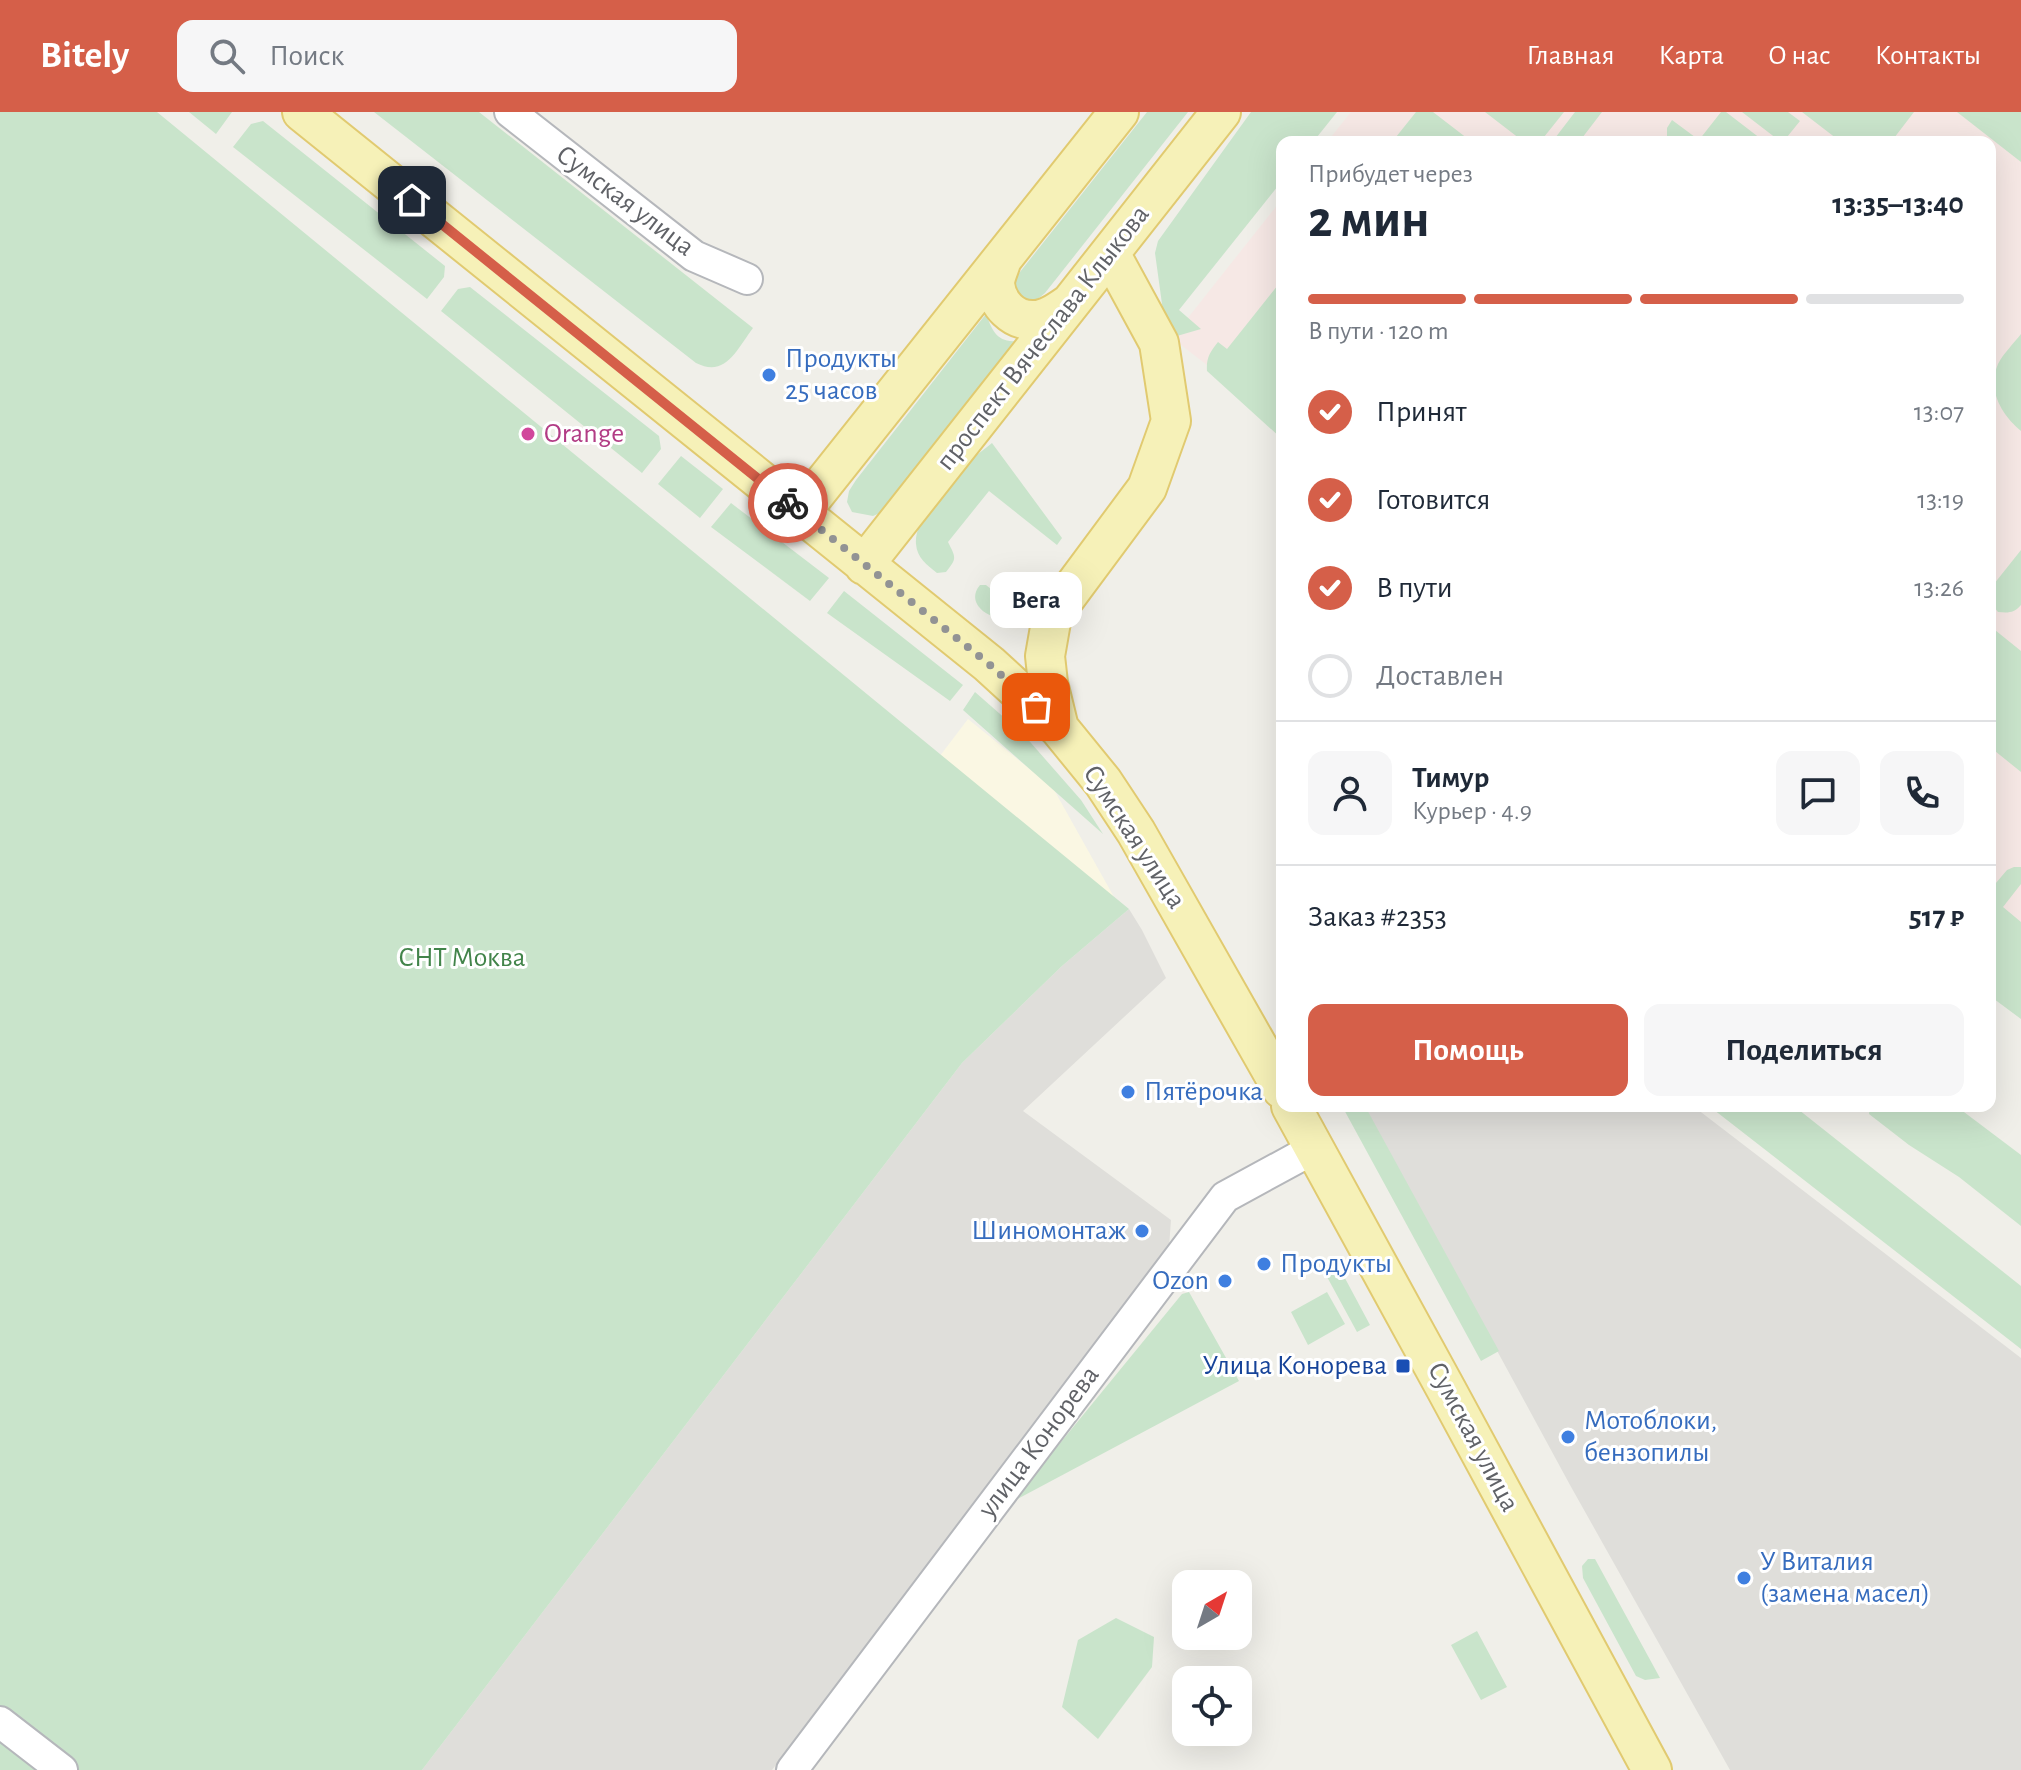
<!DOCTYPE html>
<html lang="ru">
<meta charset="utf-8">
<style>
:root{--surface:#fff;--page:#f6f6f7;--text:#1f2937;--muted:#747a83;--line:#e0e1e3;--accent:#d55f49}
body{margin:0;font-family:"Alegreya Sans",sans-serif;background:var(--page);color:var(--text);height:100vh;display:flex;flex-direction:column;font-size:30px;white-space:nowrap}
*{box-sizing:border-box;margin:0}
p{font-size:26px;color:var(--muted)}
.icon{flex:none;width:44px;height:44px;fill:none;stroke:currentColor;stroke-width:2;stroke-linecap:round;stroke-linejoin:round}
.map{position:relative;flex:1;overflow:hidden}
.panel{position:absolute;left:1276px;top:24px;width:720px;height:976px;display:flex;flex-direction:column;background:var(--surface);border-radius:16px;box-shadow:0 8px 32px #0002}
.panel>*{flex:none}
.needle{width:52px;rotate:39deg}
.controls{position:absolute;left:1172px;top:1458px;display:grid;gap:16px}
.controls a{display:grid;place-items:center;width:80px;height:80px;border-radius:16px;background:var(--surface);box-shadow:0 8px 32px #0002;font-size:40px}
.pin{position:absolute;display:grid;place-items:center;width:68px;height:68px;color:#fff;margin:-34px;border-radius:16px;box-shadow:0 4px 12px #0006}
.courier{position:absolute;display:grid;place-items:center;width:80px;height:80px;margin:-40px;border:6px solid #d55f49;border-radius:50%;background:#fff;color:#222;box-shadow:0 2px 10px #0007}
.bubble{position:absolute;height:56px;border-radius:16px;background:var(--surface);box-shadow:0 8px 32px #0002;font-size:26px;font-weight:700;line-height:56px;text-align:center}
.headline em{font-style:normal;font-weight:700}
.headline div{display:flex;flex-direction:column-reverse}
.headline{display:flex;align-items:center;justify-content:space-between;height:136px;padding:0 32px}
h1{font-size:52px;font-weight:700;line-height:60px}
.bar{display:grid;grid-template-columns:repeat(4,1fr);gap:12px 8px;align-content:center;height:96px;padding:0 32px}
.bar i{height:10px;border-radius:6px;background:var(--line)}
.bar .active{background:var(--accent)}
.bar p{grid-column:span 4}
.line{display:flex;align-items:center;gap:20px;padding:0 32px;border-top:2px solid var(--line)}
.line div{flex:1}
.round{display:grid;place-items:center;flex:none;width:84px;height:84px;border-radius:16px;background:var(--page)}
ol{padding:0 32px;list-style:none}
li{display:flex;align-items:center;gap:24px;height:88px}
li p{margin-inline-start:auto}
li .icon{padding:8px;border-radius:50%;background:var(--accent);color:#fff;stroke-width:4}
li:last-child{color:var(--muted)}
li i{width:44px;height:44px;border:4px solid var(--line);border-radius:50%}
.cta{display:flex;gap:16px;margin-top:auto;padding:16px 32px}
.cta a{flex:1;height:92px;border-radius:16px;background:var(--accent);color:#fff;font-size:32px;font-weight:700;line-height:92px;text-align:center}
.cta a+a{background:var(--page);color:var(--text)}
header{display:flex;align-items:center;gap:48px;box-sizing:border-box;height:112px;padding:0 40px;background:var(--accent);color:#fff}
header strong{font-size:38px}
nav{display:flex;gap:44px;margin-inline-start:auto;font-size:28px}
.search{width:560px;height:72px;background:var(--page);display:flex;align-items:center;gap:20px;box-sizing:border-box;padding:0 28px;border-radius:16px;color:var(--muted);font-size:30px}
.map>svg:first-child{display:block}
.commercial{fill:#faf7e3}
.industrial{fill:#dfdeda}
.medical{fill:#f6e8e5}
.green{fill:#c9e4cb}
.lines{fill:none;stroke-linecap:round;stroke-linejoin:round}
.minor-casing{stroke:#b5b7bb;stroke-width:34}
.major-casing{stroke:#e1ca70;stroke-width:42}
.minor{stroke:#fff;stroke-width:30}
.major{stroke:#f6f1b8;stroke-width:38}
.done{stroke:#929394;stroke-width:8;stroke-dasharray:0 14.4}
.route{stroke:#d55f49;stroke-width:10}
.shop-dot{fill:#3f7fe0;stroke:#fff;stroke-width:3}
.hotel-dot{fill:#d1479c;stroke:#fff;stroke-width:3}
.transit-dot{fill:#1a4fb4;stroke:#fff;stroke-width:3}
.labels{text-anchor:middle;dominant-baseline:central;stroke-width:6;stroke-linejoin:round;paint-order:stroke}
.street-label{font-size:28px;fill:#606267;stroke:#fff}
.shop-label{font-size:28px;fill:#366cbe;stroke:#fff;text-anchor:start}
.hotel-label{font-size:28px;fill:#b23c85;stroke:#fff;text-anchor:start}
.park-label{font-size:28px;fill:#42844a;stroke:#fff}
.transit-label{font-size:28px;fill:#164399;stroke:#fff;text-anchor:end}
</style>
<header>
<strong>Bitely</strong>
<div class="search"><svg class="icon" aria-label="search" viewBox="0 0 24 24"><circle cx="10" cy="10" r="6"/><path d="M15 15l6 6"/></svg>Поиск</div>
<nav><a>Главная</a><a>Карта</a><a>О нас</a><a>Контакты</a></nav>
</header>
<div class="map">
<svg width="2021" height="1658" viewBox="0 0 2021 1658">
<rect width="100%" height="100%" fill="#f0efe9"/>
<!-- commercial -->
<path class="commercial" d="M968,607L1053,676L1114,785L857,753Z"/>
<!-- industrial -->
<path class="industrial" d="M1129,797L1142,818L1166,866L1023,999L1171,1108L1169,1135L772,1658H422L962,951L1062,854Z
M1364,994H1693L2021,1246V1658H1730L1570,1373Z"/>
<!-- medical -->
<path class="medical" d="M1351,0H2021V878L1990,854V30H1327Z
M1282,87V311L1172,226Z"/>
<!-- green -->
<path class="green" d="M0,0H157L1129,797L1062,854L962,951L422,1658H0Z
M189,0H232L216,22Z
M374,0H479L753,216C737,237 726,266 696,251Z
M1147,0H1188L1045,181C1037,188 1033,191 1022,188L1014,175L1016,165Z
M1251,0H1337L1313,30H1282V69L1179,198L1201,217L1170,226L1166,221L1155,141L1158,129Z
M1416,0H1433L1472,30H1392Z
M1485,0H1564L1540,30H1524Z
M1575,0H1602L1579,30H1552Z
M1721,0H1726L1765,30L1667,29V16L1672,8L1699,28Z
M1742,0H1788L1800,9L1783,30H1781Z
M1802,0H1914L1891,30H1841Z
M1957,0H2021V50Z
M263,9L445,154L444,165L427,187L233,35L251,12Z
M1282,168V327L1207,259C1206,246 1210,240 1218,230L1227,237Z
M470,175L659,324L661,337L642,361L441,199L458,177Z
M986,202C994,224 999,231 1023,229L885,399L873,404L852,400L847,390L849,379L856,368Z
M2021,222V319C2001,302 1987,278 1998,252C2003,242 2014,231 2021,222Z
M992,331L1062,426L1057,433L989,379L948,430C956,446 957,446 946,460L937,461C927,453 917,446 916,432C914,411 939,378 954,363C965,351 980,341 992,331Z
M681,344L723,377L700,406L658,372Z
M731,391L829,466L810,489L711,415Z
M2021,438V493C2014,501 2009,501 1998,500L1990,490V477Z
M980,473H986L1011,493L1012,498L1009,505C991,510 964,492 980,473Z
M844,479L963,573L950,589L827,501Z
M1990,514L2021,539V660L1990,635Z
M975,580L1024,623L1081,688L1103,722L963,598Z
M2014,755H2021V772L2003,795L2021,810V907L1990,884V778L2007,758Z
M1342,994H1365L1499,1239L1481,1249Z
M1709,994H1794L2021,1174V1237Z
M1870,994H1956L2021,1043V1114L1959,1065L1909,1033L1869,1002Z
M1339,1155L1370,1213L1357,1220L1326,1163Z
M1189,1180L1239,1269L1012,1390L1182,1182Z
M1327,1180L1345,1212L1308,1233L1291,1200Z
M1588,1447H1595L1660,1566L1645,1568L1636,1564L1583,1466L1582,1454Z
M1116,1506L1154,1525L1152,1555L1098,1627L1062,1595L1078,1528Z
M1477,1519L1507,1575L1481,1588L1451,1533Z"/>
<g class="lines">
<defs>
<path id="minor" d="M510,0L694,144L747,167
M0,1610L62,1658
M792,1658L1225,1085L1315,1036"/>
<path id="major" d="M302,0L989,552L1059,616L1103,670L1136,720L1282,977
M1002,147C1000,155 995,164 995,172C997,192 1013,209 1034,208C1047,208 1059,199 1069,192
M800,401L1119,0
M864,453L1221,0
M1059,616L1048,571L1045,544L1052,504L1147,376L1171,309L1159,231L1110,141
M1291,994L1446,1277L1652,1658"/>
</defs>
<!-- minor casing -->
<use href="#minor" class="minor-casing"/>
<!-- major casing -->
<use href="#major" class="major-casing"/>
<!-- minor -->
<use href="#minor" class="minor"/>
<!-- major -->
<use href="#major" class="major"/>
</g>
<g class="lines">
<!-- done -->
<path class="done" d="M788,391L989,552L1036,595"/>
<!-- route -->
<path class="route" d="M412,88L788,391"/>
</g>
<!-- markers -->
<g class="shop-dot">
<circle cx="769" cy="263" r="8"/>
<circle cx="1128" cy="980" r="8"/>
<circle cx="1142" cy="1119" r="8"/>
<circle cx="1264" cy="1152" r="8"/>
<circle cx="1225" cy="1169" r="8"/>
<circle cx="1568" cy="1325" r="8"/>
<circle cx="1744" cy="1466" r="8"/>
</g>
<circle class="hotel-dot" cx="528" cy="322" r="8"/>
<rect class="transit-dot" x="1395" y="1246" width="16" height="16" rx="4"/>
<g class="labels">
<!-- street labels -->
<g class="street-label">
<text transform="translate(625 89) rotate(37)">Сумская улица</text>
<text transform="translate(1043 226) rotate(-52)">проспект Вячеслава Клыкова</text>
<text transform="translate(1134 725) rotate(57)">Сумская улица</text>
<text transform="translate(1473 1325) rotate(62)">Сумская улица</text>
<text transform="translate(1039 1330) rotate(-53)">улица Конорева</text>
</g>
<!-- shop labels -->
<g class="shop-label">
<text x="785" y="247">Продукты<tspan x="785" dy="32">25 часов</tspan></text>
<text x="1144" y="980">Пятёрочка</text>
<text x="1126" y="1119" text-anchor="end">Шиномонтаж</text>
<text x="1280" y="1152">Продукты</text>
<text x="1209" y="1169" text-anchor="end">Ozon</text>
<text x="1584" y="1309">Мотоблоки,<tspan x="1584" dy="32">бензопилы</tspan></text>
<text x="1760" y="1450">У Виталия<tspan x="1760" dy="32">(замена масел)</tspan></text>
</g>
<!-- hotel labels -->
<g class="hotel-label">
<text x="544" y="322">Orange</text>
</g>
<!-- park labels -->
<g class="park-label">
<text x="462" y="846">СНТ Моква</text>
</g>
<!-- transit labels -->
<g class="transit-label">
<text x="1387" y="1254">Улица Конорева</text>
</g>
</g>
</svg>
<div class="controls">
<a><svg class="needle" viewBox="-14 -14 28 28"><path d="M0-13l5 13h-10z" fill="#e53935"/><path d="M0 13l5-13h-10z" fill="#747a83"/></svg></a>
<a><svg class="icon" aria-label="locate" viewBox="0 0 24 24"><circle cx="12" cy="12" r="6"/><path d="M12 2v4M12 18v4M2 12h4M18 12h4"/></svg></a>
</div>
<div class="pin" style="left:1036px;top:595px;background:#ea580c"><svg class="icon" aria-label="bag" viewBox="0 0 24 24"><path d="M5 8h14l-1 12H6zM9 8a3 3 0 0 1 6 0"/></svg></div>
<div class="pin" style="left:412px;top:88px;background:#1f2937"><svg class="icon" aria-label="home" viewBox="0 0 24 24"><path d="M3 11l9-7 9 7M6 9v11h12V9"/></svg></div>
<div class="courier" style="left:788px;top:391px"><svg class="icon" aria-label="bike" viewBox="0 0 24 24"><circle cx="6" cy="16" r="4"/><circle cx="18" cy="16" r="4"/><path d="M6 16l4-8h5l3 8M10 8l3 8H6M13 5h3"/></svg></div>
<div class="bubble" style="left:990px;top:460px;width:92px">Вега</div>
<section class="panel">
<div class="headline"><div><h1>2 мин</h1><p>Прибудет через</p></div><em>13:35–13:40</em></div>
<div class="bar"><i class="active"></i><i class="active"></i><i class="active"></i><i></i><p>В пути · 120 m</p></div>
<ol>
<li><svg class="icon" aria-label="check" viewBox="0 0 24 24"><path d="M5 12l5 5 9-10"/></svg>Принят<p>13:07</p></li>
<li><svg class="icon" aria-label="check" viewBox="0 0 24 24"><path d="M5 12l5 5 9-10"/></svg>Готовится<p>13:19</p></li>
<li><svg class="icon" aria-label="check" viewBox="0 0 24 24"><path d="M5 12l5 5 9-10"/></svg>В пути<p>13:26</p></li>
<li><i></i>Доставлен</li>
</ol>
<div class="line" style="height:144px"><a class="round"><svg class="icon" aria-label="person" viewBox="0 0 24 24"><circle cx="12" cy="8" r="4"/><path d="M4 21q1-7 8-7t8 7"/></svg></a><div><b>Тимур</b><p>Курьер · 4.9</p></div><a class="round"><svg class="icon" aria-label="chat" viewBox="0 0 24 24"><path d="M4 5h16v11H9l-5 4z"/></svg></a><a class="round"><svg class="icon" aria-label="phone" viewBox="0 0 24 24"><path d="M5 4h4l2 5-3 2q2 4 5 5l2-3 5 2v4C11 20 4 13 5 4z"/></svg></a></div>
<div class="line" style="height:104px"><div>Заказ #2353</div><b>517 ₽</b></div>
<div class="cta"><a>Помощь</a><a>Поделиться</a></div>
</section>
</div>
